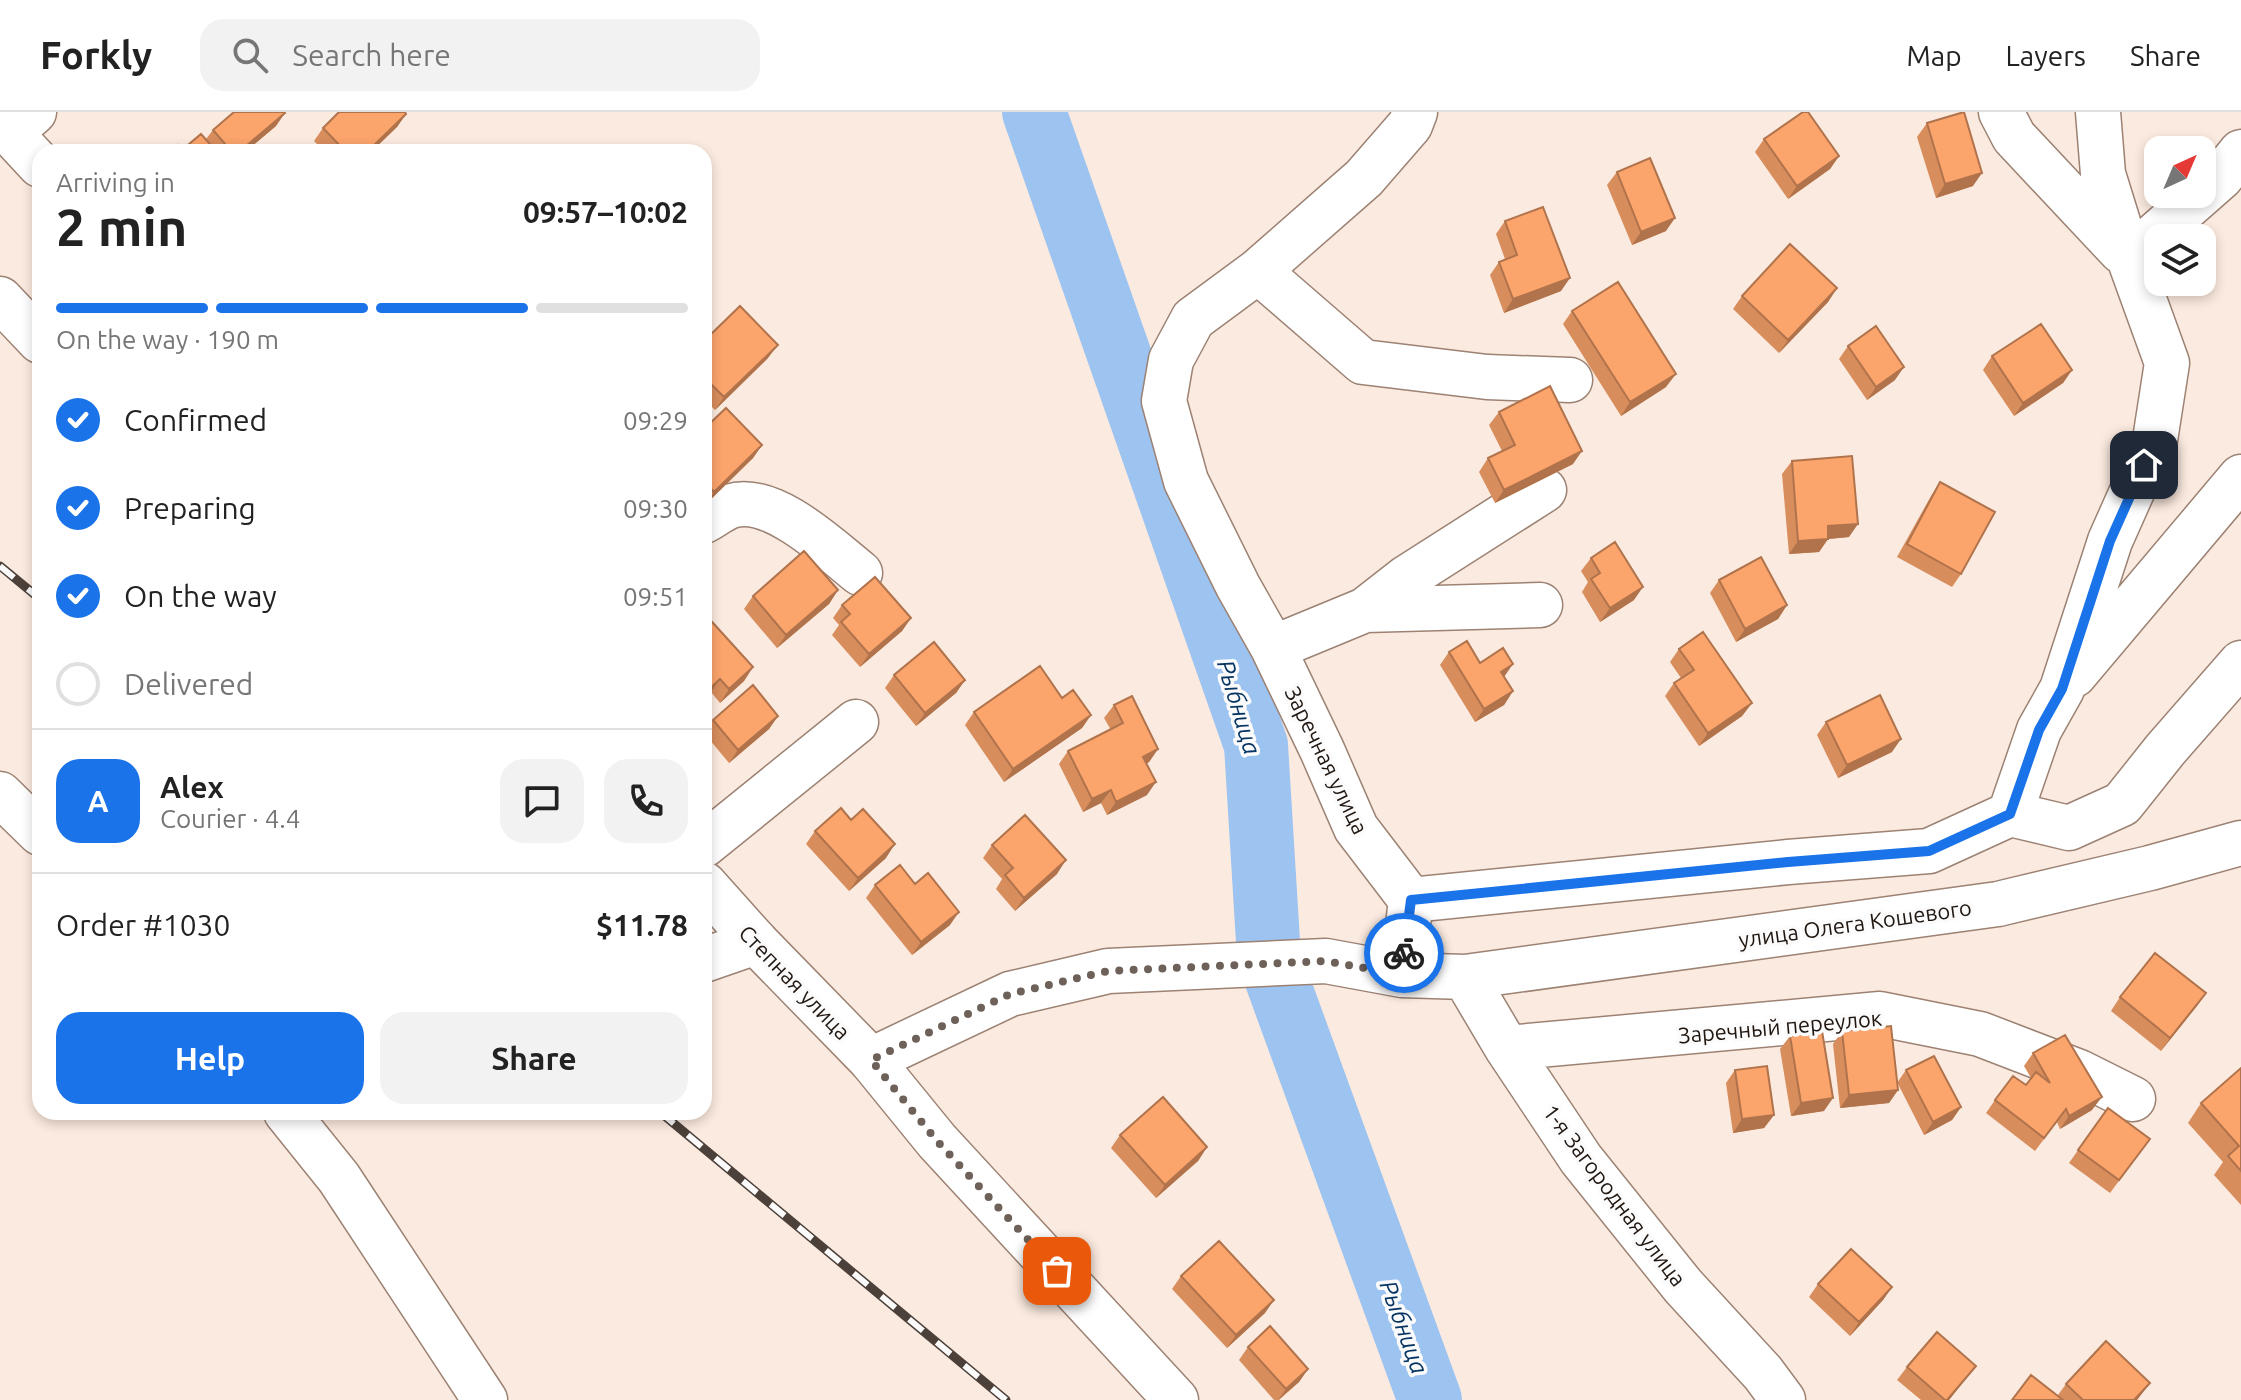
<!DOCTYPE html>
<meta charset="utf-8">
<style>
:root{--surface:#fff;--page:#f2f2f2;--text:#222;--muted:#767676;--line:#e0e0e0;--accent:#1a73e8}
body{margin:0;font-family:Ubuntu,sans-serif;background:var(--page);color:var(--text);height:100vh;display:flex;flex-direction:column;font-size:30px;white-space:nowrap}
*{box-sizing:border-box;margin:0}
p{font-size:26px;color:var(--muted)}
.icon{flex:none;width:44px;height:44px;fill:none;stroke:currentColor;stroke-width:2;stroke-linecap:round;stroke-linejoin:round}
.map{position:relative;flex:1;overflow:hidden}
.side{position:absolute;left:32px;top:32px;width:680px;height:976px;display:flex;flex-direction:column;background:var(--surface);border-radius:24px;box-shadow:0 4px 12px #0003}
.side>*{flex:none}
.needle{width:52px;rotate:44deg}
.tools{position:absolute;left:2144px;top:24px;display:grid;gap:16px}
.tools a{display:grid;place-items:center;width:72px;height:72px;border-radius:16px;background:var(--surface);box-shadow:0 4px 12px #0003;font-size:40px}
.pin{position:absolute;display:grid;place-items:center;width:68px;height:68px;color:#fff;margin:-34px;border-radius:16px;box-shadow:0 4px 12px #0006}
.courier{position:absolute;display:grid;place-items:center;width:80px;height:80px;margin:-40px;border:6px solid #1a73e8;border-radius:50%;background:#fff;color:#222;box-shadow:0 2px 10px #0007}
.head em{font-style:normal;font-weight:700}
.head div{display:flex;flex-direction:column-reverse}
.head{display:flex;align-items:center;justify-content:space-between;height:136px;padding:0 24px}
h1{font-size:52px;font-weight:700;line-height:60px}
.bar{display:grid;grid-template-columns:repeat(4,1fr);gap:12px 8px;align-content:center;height:96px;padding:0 24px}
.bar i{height:10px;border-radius:6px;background:var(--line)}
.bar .on{background:var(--accent)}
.bar p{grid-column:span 4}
.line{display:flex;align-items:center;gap:20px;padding:0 24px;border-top:2px solid var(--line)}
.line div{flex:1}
.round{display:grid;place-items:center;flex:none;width:84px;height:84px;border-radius:24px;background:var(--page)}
ol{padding:0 24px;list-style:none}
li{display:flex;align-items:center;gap:24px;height:88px}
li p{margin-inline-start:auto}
li .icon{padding:8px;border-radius:50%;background:var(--accent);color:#fff;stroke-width:4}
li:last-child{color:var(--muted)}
li i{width:44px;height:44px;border:4px solid var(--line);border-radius:50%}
.primary-button{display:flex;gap:16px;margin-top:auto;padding:16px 24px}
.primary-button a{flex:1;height:92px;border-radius:24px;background:var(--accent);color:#fff;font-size:32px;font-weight:700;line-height:92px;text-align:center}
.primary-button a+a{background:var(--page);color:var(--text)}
header{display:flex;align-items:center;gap:48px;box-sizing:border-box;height:112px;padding:0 40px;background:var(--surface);border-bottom:2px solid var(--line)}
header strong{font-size:38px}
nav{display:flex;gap:44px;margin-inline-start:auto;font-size:28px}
.search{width:560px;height:72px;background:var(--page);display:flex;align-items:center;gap:20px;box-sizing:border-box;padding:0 28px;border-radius:24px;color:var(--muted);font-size:30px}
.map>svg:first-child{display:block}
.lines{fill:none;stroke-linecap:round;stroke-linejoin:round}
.river{stroke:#9dc3f0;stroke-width:64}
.minor-casing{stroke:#9c8273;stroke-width:47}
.major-casing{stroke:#9c8273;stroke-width:47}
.minor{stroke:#fff;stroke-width:44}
.major{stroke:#fff;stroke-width:44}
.rail-casing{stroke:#4c413a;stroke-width:9}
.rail{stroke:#fbfbfb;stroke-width:6;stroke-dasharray:18;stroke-linecap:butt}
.wall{fill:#d88d5d}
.shaded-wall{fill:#b0734c}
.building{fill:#fba46c;stroke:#b0734c;stroke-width:2}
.done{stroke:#6d6159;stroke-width:8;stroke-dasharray:0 14.4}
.route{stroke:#1a73e8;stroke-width:10}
.labels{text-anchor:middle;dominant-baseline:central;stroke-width:7;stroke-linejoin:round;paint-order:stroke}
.street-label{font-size:22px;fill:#211711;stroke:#fbfbfb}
.water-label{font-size:24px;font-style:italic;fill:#073563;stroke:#fbfbfb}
</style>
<header>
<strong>Forkly</strong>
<div class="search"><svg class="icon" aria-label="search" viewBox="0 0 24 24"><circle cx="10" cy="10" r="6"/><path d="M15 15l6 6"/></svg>Search here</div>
<nav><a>Map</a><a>Layers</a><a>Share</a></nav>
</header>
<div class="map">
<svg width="2241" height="1288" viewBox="0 0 2241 1288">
<rect width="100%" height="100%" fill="#fbeadf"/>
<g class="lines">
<!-- river -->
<path class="river" d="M1034,0L1256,633L1269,846L1430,1288"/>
<defs>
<path id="minor" d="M2001,0L2014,25L2121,139
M10,21L34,0
M2129,146L2221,65L2241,40
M1258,159L1363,250L1487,265L1570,268
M0,187L40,229
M704,409C712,405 722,397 731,394C772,381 830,437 860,461
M1365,498L1406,466L1544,378
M1273,536L1365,498L1540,493
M2074,563L2241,365
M0,682L40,721
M2010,702L2069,716L2122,692L2165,638L2241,551
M704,733L856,610
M1411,788L1788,750L1929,739L2010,702L2039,618L2062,577L2110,429L2155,328L2167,251L2129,146L2103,62L2098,0
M1411,788L1356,716L1322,638L1273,536L1238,474L1186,369L1164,289L1171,248L1193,207L1258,159L1364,66L1410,13L1415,0
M704,848L756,830
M1402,863L1411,788
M1465,865L1507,936L1581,1047L1683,1174L1763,1261L1783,1288
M1507,936L1880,902L1980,922L2079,960L2133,987
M871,948L1010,882L1108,859L1326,849L1402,863L1465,865L1998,792L2150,756L2241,731
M286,1000L339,1066L485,1288"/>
<path id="major" d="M0,10L40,53
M704,772L756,830L871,948L937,1029L1176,1288"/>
</defs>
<!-- minor casing -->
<use href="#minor" class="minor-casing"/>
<!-- major casing -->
<use href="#major" class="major-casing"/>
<!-- minor -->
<use href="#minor" class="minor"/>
<!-- major -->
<use href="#major" class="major"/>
<defs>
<path id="rail" d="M0,454L40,487
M660,1000L1006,1288"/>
</defs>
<!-- rail casing -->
<use href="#rail" class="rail-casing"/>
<!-- rail -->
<use href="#rail" class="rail"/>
</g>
<!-- wall -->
<path class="wall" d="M406,2L397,15L371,40H325L314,29L323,16Z
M1927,11L1973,74L1936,86L1917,25Z
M276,14L245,40H169L182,38L206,27L213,18Z
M1764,27L1839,44L1830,57L1788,87L1755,40Z
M1617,60L1666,119L1632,133L1607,73Z
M1505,109L1561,179L1504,201L1490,163L1499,150L1505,147L1496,122Z
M1837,176L1828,190L1779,241L1733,197L1742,184Z
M1572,199L1666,275L1621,304L1563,212Z
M704,229L768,246L715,298L704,287Z
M1848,234L1895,268L1867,288L1839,247Z
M1992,244L2072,258L2063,271L2014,304L1983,258Z
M1499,300L1573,352L1495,391L1479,360L1488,346L1502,339L1489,313Z
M704,317L762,333L753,346L705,393L704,392Z
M1792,349L1849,425L1828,427L1819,440L1789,442L1782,362Z
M1940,370L1961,462L1952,475L1897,445L1931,384Z
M1591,446L1634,488L1600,510L1582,480L1588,470L1581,459Z
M1719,468L1787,493L1778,507L1736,530L1710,481Z
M838,478L829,492L777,536L744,497L753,484Z
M842,493L911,506L902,519L860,555L832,523L839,513L833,506Z
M704,501L753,555L744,569L720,591L711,580Z
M1679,537L1752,591L1742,604L1699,634L1665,584L1674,571L1681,566L1670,550Z
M1449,540L1480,551L1504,565L1513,579L1504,593L1475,610L1440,553Z
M894,563L965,568L956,581L916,614L885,576Z
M1062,586L1091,603L1082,616L1004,670L965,613L974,600Z
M1114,593L1158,637L1149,650L1146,652L1147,683L1107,703L1101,691L1083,700L1059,652L1068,639L1111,618L1104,606Z
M778,604L769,617L729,651L704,621L713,608Z
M1826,610L1892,640L1838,666L1817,623Z
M815,719L886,746L849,779L806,732Z
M992,733L1057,762L1015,799L996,777L1002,767L983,746Z
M875,773L950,813L912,843L866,786Z
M2206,881L2161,939L2111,899L2120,885Z
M1842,919L1897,971L1906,958L1961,995L1952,1008L1924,1023L1898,972V978L1889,991L1840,996L1833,932Z
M1790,924L1824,999L1791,1004L1780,937Z
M2033,941L2092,998L2060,1017L2057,1010L2035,1039L1986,1001L1995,988L2026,973L2031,966L2024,954Z
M2241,956V1093L2214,1063L2223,1050L2188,1011L2201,991Z
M1735,958L1774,1003L1764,1016L1733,1021L1726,971Z
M2108,996L2150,1027L2110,1081L2069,1051Z
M1120,1023L1207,1035L1198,1049L1156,1086L1111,1036Z
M1181,1164L1265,1201L1227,1236L1172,1177Z
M1818,1172L1892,1175L1883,1188L1850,1224L1809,1185Z
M1248,1235L1308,1257L1299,1270L1279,1288H1274L1239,1248Z
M1976,1254L1949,1288H1921L1897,1268L1907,1255Z
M2150,1271L2137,1288H2012L2058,1283L2066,1272Z"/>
<!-- shaded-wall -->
<path class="shaded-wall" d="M285,1L276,14L245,40H239Z
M406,2L397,15L371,40H367Z
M1839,44L1830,57L1788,87L1797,74Z
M1982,61L1973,74L1936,86L1945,72Z
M1675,106L1666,119L1632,133L1641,120Z
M1570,166L1561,179L1504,201L1513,187Z
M1837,176L1828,190L1779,241L1788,228Z
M778,233L768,246L715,298L724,285Z
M1904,255L1895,268L1867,288L1876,275Z
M2072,258L2063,271L2014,304L2023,291Z
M1676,262L1666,275L1621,304L1630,290Z
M762,333L753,346L705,393L714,380Z
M1582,339L1573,352L1495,391L1504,378Z
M1858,412L1849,425L1818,428L1828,414Z
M1828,427L1819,440L1789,442L1798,429Z
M1643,475L1634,488L1600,510L1610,496Z
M838,478L829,492L777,536L786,523Z
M1787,493L1778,507L1736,530L1745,517Z
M911,506L902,519L860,555L869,542Z
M1513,552L1504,565L1501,560Z
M753,555L744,569L720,591L729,577Z
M720,567L711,580L704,587V582Z
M965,568L956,581L916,614L925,601Z
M1513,579L1504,593L1475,610L1484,597Z
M1752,591L1742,604L1699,634L1708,621Z
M1091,603L1082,616L1004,670L1013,657Z
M778,604L769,617L729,651L738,638Z
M1901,627L1892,640L1838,666L1847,653Z
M1158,637L1149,650L1134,658L1143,645Z
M1156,670L1147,683L1107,703L1116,690Z
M1111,678L1101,691L1083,700L1092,687Z
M895,732L886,746L849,779L858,766Z
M1066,748L1057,762L1015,799L1024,786Z
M959,800L950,813L912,843L921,830Z
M2206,881L2197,894L2161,939L2170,926Z
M1898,978L1889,991L1840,996L1849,983Z
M2102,985L2092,998L2060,1017L2069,1004Z
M1833,986L1824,999L1791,1004L1801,991Z
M1961,995L1952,1008L1924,1023L1933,1010Z
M1774,1003L1764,1016L1733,1021L1742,1007Z
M1207,1035L1198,1049L1156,1086L1165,1073Z
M1892,1175L1883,1188L1850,1224L1859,1210Z
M1274,1188L1265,1201L1227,1236L1236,1223Z
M1976,1254L1949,1288H1947Z
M1308,1257L1299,1270L1278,1288L1286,1277Z
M2150,1271L2137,1288H2134Z"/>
<!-- building -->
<path class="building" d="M234,0H284L285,1L239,40H232L213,18Z
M339,0H405L406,2L367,40H360L358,38L357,40H346L323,16Z
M1803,0H1808L1839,44L1797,74L1764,27Z
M1964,0L1982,61L1945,72L1927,11Z
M201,22L217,40H169L178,33L182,38Z
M1650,46L1675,106L1641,120L1617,60Z
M1543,95L1570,166L1513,187L1499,150L1517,143L1505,109Z
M1790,132L1837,176L1788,228L1742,184Z
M1618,170L1676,262L1630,290L1572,199Z
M740,194L778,233L724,285L704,265V229Z
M2041,212L2072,258L2023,291L1992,244Z
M1876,214L1904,255L1876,275L1848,234Z
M1550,274L1582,339L1504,378L1488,346L1515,333L1499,300Z
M726,296L762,333L714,380L704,369V354L706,352L704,351V317Z
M1852,344L1858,412L1828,414V427L1798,429L1792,349Z
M1940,370L1995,400L1961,462L1907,432Z
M1615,430L1643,475L1610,496L1591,467L1600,461L1591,446Z
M804,439L838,478L786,523L753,484Z
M1761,445L1787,493L1745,517L1719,468Z
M875,465L911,506L869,542L841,510L850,502L842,493Z
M704,501L753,555L729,577L720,567L704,582Z
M1703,520L1752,591L1708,621L1674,571L1694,558L1679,537Z
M1467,529L1480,551L1503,536L1513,552L1501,560L1513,579L1484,597L1449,540Z
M934,530L965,568L925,601L894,563Z
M1040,554L1062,586L1073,578L1091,603L1013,657L974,600Z
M753,573L778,604L738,638L713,608Z
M1880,583L1901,627L1847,653L1826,610Z
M1132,584L1158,637L1143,645L1156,670L1116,690L1111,678L1092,687L1068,639L1123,611L1114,593Z
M841,696L851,708L863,697L895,732L858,766L815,719Z
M1025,703L1066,748L1024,786L1005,763L1013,756L992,733Z
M900,753L915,772L928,761L959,800L921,830L875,773Z
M2155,841L2206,881L2170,926L2120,885Z
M1891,914L1898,978L1849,983L1842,919Z
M1822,919L1833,986L1801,991L1790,924Z
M2065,923L2102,985L2069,1004L2066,997L2044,1026L1995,988L2013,964L2026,973L2036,960L2050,971L2033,941Z
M1934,944L1961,995L1933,1010L1906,958Z
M1767,954L1774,1003L1742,1007L1735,958Z
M2241,956V1059L2228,1044L2239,1034L2201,991Z
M1163,985L1207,1035L1165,1073L1120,1023Z
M2108,996L2150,1027L2119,1068L2078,1038Z
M1219,1129L1274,1188L1236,1223L1181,1164Z
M1851,1137L1892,1175L1859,1210L1818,1172Z
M1270,1214L1308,1257L1286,1277L1248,1235Z
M1937,1220L1976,1254L1947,1288H1945L1907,1255Z
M2106,1229L2150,1271L2134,1288H2083L2066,1272Z
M2031,1263L2063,1288H2012Z"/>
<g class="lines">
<!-- done -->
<path class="done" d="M1057,1159L937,1029L871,948L1010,882L1108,859L1326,849L1402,863L1404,841"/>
<!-- route -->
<path class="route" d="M1404,841L1411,788L1788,750L1929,739L2010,702L2039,618L2062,577L2110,429L2144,353"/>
</g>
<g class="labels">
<!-- street labels -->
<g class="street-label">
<text transform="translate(1327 648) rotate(64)">Заречная улица</text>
<text transform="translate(1855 811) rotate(-8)">улица Олега Кошевого</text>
<text transform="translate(795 870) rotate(46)">Степная улица</text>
<text transform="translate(1780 914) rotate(-5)">Заречный переулок</text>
<text transform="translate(1615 1083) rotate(53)">1-я Загородная улица</text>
</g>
<!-- water labels -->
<g class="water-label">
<text transform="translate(1239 595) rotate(73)">Рыбница</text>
<text transform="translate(1404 1215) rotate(70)">Рыбница</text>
</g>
</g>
</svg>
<div class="tools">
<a><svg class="needle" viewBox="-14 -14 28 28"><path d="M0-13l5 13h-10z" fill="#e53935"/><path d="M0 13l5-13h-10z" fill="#767676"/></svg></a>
<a><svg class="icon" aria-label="layers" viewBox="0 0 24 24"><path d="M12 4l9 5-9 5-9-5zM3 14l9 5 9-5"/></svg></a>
</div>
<div class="pin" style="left:1057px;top:1159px;background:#ea580c"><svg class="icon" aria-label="bag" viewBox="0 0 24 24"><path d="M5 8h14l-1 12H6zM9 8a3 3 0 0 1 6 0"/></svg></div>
<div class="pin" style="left:2144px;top:353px;background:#1f2937"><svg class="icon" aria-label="home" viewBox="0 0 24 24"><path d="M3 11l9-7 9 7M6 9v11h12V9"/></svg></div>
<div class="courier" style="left:1404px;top:841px"><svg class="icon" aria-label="bike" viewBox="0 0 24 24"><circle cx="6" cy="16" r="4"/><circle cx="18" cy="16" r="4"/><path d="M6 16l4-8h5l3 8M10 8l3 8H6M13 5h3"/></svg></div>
<section class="side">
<div class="head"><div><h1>2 min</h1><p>Arriving in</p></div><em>09:57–10:02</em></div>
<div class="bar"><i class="on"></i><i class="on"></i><i class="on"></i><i></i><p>On the way · 190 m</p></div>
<ol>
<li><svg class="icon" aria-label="check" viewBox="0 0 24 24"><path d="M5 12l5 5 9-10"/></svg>Confirmed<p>09:29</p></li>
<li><svg class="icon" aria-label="check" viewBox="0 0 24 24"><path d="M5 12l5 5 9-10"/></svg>Preparing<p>09:30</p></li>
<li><svg class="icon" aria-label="check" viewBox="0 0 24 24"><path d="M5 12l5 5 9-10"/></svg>On the way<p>09:51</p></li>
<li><i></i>Delivered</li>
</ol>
<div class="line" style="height:144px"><b class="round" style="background:var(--accent);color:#fff">A</b><div><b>Alex</b><p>Courier · 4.4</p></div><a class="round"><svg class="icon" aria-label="chat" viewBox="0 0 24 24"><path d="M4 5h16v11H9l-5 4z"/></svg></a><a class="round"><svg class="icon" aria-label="phone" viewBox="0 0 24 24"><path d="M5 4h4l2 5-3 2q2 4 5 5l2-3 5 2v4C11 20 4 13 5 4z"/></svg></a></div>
<div class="line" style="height:104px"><div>Order #1030</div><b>$11.78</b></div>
<div class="primary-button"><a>Help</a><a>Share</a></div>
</section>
</div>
